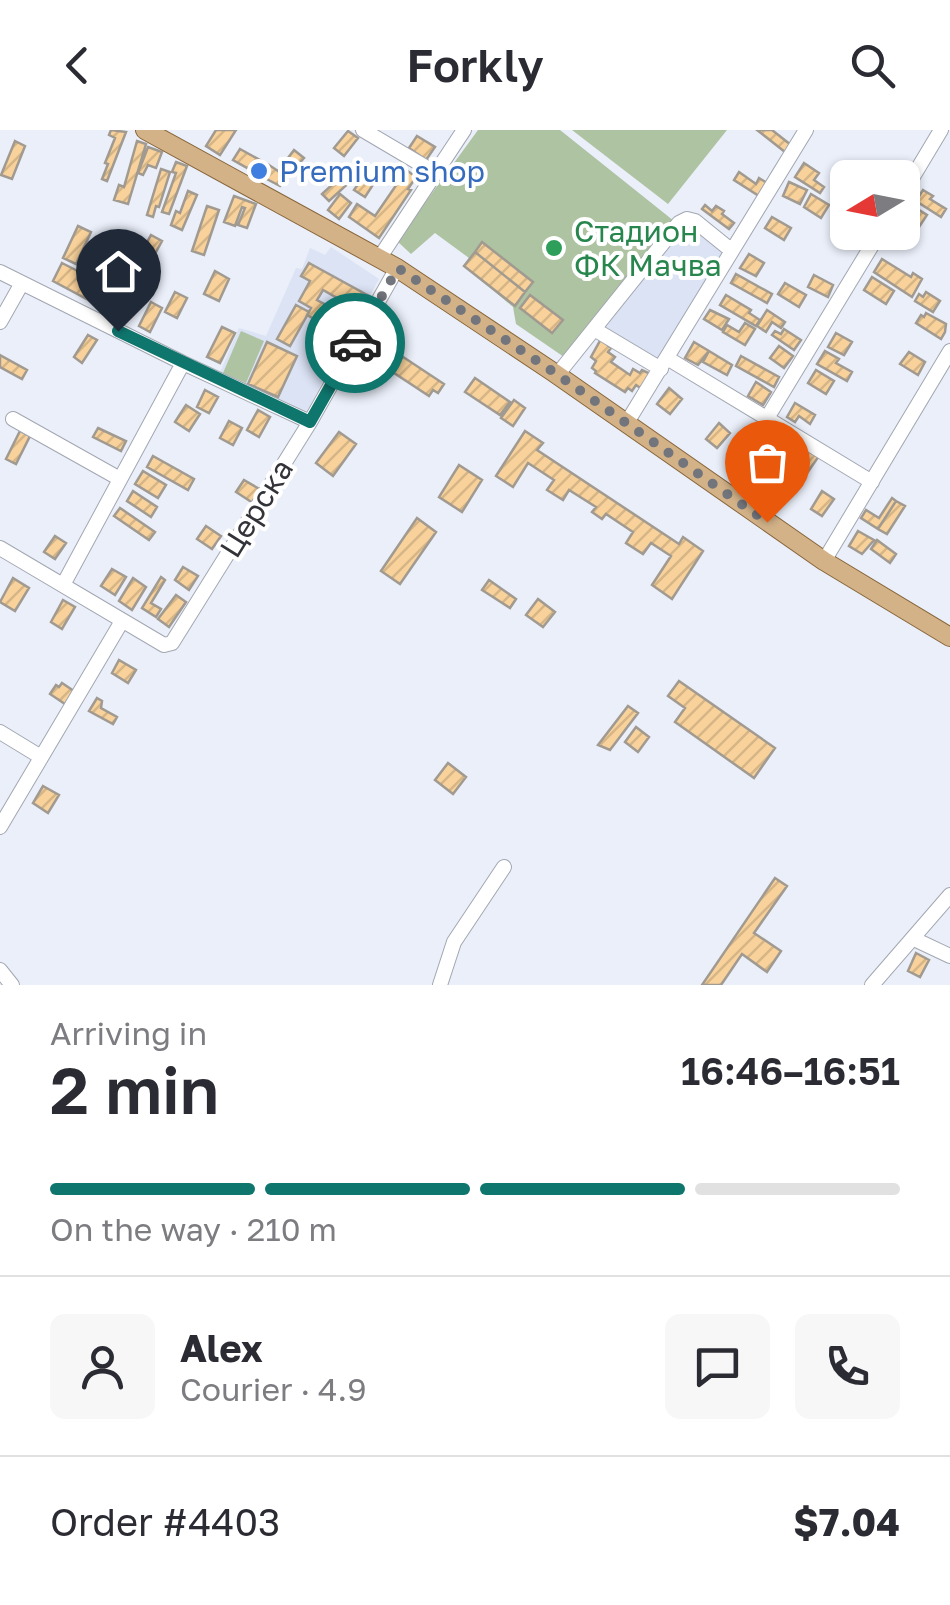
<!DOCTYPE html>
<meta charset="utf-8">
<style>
:root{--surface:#fff;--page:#f7f7f7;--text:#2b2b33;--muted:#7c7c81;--line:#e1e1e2;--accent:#0f766e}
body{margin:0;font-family:"Golos Text",sans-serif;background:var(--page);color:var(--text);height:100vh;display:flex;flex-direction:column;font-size:38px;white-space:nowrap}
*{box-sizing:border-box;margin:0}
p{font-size:32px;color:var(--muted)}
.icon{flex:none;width:55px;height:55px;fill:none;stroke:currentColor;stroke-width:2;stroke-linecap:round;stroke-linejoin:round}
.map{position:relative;height:855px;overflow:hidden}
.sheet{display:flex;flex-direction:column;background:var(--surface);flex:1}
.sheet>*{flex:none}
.needle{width:65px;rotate:260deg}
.tools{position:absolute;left:830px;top:30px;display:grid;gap:20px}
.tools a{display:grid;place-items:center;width:90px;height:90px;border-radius:15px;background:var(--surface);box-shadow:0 2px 8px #0004;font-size:50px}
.pin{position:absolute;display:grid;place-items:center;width:85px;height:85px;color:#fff;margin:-102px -42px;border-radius:50% 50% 50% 0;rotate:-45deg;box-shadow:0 0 10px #0007}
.pin .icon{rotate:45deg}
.courier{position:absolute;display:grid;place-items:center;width:100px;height:100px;margin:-50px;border:8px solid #0f766e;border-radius:50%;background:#fff;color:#222;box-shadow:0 2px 12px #0007}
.summary em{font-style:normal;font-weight:600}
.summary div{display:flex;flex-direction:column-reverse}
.summary{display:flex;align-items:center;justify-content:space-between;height:170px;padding:0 50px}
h1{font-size:65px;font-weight:600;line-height:75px}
.bar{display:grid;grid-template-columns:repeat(4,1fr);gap:15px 10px;align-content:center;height:120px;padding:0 50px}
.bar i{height:12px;border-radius:8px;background:var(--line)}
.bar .selected{background:var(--accent)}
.bar p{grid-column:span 4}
.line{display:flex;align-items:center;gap:25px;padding:0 50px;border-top:2px solid var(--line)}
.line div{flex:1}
.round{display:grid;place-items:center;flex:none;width:105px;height:105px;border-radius:15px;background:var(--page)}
header{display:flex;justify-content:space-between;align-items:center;height:130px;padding:0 50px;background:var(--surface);font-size:45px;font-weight:600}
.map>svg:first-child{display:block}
.built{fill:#dbe3f5}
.garden{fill:#aec3a1}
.building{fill:url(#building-hatch);stroke:#a19a90;stroke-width:2.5}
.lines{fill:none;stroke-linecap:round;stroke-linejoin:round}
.minor-casing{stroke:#a2a7b1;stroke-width:16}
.major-casing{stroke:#886539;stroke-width:20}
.minor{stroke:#fff;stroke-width:14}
.major{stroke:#d3b288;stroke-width:18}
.done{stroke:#73757d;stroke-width:10;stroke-dasharray:0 18}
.route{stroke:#0f766e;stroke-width:12}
.shop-dot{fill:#3f7fe0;stroke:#fff;stroke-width:4}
.leisure-dot{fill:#2e9e5b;stroke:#fff;stroke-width:4}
.labels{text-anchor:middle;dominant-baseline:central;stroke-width:8;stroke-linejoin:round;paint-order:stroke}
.shop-label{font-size:30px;fill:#366cbe;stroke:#fff;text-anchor:start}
.leisure-label{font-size:30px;fill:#27864d;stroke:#fff;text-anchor:start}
.street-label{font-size:30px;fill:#333439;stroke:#fff}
</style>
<header><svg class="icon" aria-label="back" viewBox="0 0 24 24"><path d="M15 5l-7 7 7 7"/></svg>Forkly<svg class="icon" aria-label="search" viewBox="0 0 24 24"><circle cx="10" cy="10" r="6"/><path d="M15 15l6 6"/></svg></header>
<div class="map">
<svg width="950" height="855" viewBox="0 0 950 855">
<defs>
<pattern id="building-hatch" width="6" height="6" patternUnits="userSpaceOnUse" patternTransform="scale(2.5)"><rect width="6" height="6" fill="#f9d29b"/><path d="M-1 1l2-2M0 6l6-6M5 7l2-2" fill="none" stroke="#d6b586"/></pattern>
</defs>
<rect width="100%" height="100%" fill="#eaeffa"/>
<!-- built -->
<path class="built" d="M687,93L727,123L656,231L604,196Z
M331,117L379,149L304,286L218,247L239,198L266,206L296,138L302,139L310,118L325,125Z"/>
<!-- garden -->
<path class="garden" d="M478,0H560L674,91L564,227L516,194L513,177L464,136L469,128L435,103L411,124L397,111Z
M572,0H727L668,74Z
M241,201L264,211L246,253L223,243Z"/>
<!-- building -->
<path class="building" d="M111,0L126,2L107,51L102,49L108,34L105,33L115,8L109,5Z
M216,0H236L220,25L206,16Z
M757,0H772L791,15L785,22Z
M348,1L358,8L344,26L334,18Z
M417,6L435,17L426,30L409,18Z
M15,11L25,16L12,49L1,45Z
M137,11L146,14L128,74L114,70L119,55L124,57Z
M148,17L162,22L156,38L148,35L143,45L138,43Z
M240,19L269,35L263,47L233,30Z
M294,20L304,28L280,56L263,47L269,35L278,41Z
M176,32L187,36L169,84L162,82L176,43L172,42Z
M804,33L819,43L814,50L824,57L820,63L795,47Z
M398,34L416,47L408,59L411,60L379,108L349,87L357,74L375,86L397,54L389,48Z
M161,39L170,42L159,77L156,76L153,87L147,85Z
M347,41L354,48L329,71L322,64Z
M739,42L756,54L759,48L767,53L759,66L734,50Z
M366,43L376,50L365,67L354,60Z
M789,52L807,60L800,74L783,66Z
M923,60L933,66L930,69L946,79L941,87L916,71Z
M188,61L197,65L182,100L171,95L176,81L180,83Z
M340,64L351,73L339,89L328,80Z
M811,64L829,75L821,88L804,77Z
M234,66L256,74L247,98L238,95L245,78L242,77L235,96L224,92Z
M705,75L712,81L716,76L724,81L722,84L734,93L729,99L702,79Z
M911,75L927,85L919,97L903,87Z
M207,76L219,80L204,125L192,121Z
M772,87L791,98L784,110L765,98Z
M78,96L91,102L76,134L63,128Z
M151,105L162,111L151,131L140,125Z
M482,112L533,152L525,162L475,122Z
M475,122L525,162L515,176L464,136Z
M749,124L764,133L756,146L740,138Z
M882,129L911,147L913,143L922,149L912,167L874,142Z
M62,133L105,155L96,174L53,151Z
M309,133L369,166L360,181L323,160L317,170L332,178L336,171L358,183L342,213L323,203L327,196L307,185L311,178L299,171L310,151L301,146Z
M215,141L229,149L219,171L204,164Z
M736,144L772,164L767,173L731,153Z
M814,145L833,155L828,167L808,157Z
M139,146L155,152L150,167L134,161Z
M872,147L894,161L886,174L864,160Z
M785,153L806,165L799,177L778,164Z
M175,162L187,168L177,188L165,182Z
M926,162L940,171L933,182L915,171L919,164L923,167Z
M530,165L563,190L552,203L520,178Z
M726,165L751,180L749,183L760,190L756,196L720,175Z
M151,172L162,178L150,202L139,196Z
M296,175L309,182L290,216L277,209Z
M710,180L729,189L722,200L704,189Z
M767,180L785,192L781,198L772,192L766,202L757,196Z
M926,183L946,194L945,202L941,209L916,193L921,185L924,187Z
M745,193L755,199L745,215L723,202L727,195L739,202Z
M222,197L235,203L220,233L207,227Z
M784,199L801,210L794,220L772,205L775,201L781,204Z
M836,203L852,212L844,225L828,217Z
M88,205L97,210L82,233L74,227Z
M601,209L611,218L608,222L615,227L611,232L630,245L633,239L640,243L642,240L653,245L642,259L636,255L632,261L628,258L625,262L595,243L596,241L592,238L596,231L591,227Z
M267,212L297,226L278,267L248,254Z
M694,212L709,221L698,235L685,228Z
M382,213L444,254L438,263L433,260L429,266L376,231L379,225L375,223Z
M779,216L793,226L784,238L770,228Z
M709,221L732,235L727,245L703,232Z
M825,221L839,229L836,233L852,242L847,251L817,234Z
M909,222L925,232L918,245L900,234Z
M0,225L27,240L22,249L0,237Z
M741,226L779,247L774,257L736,236Z
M816,240L834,251L826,264L808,253Z
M475,248L510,272L500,285L465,262Z
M756,252L771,262L763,275L748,266Z
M669,258L682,269L670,284L657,274Z
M205,260L218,267L209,283L197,277Z
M514,270L525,278L513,296L501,288Z
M795,273L815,285L810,294L799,286L795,292L787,287Z
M186,275L200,284L189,301L175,292Z
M258,280L270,287L259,307L247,300Z
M229,291L242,298L233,315L220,308Z
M719,293L730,303L717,318L706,309Z
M98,298L126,311L121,321L93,307Z
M20,301L30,306L16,334L6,329Z
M525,301L543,313L537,320L679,414L683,407L703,421L672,469L652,455L671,426L651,413L643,424L626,413L633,402L606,384L602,389L592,382L596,377L569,360L563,370L547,360L554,350L528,333L513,357L496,346Z
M339,302L356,314L333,346L316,333Z
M783,304L793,312L778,332L781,334L769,349L758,341Z
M809,320L819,326L805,346L794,338Z
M153,326L194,349L188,360L147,337Z
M459,335L482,350L462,382L439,367Z
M143,341L166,355L158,368L135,354Z
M244,350L261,360L253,373L236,362Z
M133,361L157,377L151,387L127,371Z
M822,361L834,369L822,386L811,379Z
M892,368L896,371L878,399L861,388L866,380L879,388Z
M896,371L905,376L887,404L878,399Z
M120,378L155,402L149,410L114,386Z
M417,388L436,402L400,454L381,441Z
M206,396L221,406L212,419L197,409Z
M858,401L874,410L862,424L849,416Z
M55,406L66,413L55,429L44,422Z
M877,410L896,424L890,433L871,419Z
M183,437L198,446L189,460L175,450Z
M112,439L126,447L115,465L101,456Z
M161,447L165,450L151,473L161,479L156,487L142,478Z
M13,448L29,458L15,481L0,472Z
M133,448L146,457L132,480L119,471Z
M489,450L516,469L510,478L482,460Z
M176,465L186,472L169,497L158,489Z
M538,469L555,482L543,497L526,485Z
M63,470L75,477L62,499L51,492Z
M119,530L136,540L128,553L112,543Z
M679,551L775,618L754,648L675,592L685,578L668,566Z
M62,553L74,561L65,574L50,564L56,555L59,557Z
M97,568L102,571L101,578L117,587L113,594L89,581Z
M628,576L638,583L610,620L598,615Z
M636,597L649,607L638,622L625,612Z
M448,633L466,647L453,664L435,650Z
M43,656L59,665L48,683L33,673Z
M775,748L787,756L754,803L781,821L767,842L742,824L721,855H702Z
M916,823L929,830L920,847L908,841Z"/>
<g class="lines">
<defs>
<path id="minor" d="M363,0L434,42
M902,65L941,0
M380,127L464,0
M0,142L183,233L310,292
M0,192L22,153
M594,199L661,239
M667,228L872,352
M557,245L679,93L687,89L695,91L732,121
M767,288L880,102
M13,289L120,349
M626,294L806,0
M0,418L164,515L172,513L310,292L397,138
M824,431L950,221
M63,455L183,233
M0,602L41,627
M0,697L122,491
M914,809L950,826
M0,840L12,855
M440,855L454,812L504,737
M872,855L950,765"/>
<path id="major" d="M145,0L397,138L553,242L824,431L950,507"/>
</defs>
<!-- minor casing -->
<use href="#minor" class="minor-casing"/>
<!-- major casing -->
<use href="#major" class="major-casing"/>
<!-- minor -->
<use href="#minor" class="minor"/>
<!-- major -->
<use href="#major" class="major"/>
</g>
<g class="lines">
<!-- done -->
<path class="done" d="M355,213L398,138L558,245L767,392"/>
<!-- route -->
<path class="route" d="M118,201L310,292L355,213"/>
</g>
<!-- markers -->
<circle class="shop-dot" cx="259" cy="41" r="10"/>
<circle class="leisure-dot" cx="554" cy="118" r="10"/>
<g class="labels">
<!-- shop labels -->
<g class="shop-label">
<text x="279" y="41">Premium shop</text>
</g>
<!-- leisure labels -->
<g class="leisure-label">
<text x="574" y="101">Стадион<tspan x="574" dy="34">ФК Мачва</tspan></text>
</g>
<!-- street labels -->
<g class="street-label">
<text transform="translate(256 378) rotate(-58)">Церска</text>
</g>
</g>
</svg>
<div class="tools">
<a><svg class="needle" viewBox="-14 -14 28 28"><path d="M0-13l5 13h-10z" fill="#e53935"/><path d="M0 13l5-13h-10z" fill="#7c7c81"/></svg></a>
</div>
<div class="pin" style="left:767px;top:392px;background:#ea580c"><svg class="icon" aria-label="bag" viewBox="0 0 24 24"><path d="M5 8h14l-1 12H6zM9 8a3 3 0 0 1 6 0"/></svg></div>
<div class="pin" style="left:118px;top:201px;background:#1f2937"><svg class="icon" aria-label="home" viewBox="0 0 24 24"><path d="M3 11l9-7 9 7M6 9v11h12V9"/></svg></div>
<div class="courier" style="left:355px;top:213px"><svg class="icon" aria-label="car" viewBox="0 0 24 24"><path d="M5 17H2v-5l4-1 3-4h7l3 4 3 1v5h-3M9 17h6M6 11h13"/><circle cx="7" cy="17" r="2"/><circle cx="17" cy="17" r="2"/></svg></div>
</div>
<section class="sheet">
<div class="summary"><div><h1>2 min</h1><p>Arriving in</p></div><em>16:46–16:51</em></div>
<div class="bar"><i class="selected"></i><i class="selected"></i><i class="selected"></i><i></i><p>On the way · 210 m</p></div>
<div class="line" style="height:180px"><a class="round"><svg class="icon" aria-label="person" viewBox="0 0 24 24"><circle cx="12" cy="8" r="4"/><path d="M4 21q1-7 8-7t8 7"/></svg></a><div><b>Alex</b><p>Courier · 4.9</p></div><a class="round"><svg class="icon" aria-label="chat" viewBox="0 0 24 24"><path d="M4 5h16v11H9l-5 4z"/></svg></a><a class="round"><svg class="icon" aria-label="phone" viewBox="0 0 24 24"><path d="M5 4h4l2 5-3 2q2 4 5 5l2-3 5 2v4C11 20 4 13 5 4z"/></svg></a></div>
<div class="line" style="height:130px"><div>Order #4403</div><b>$7.04</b></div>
</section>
